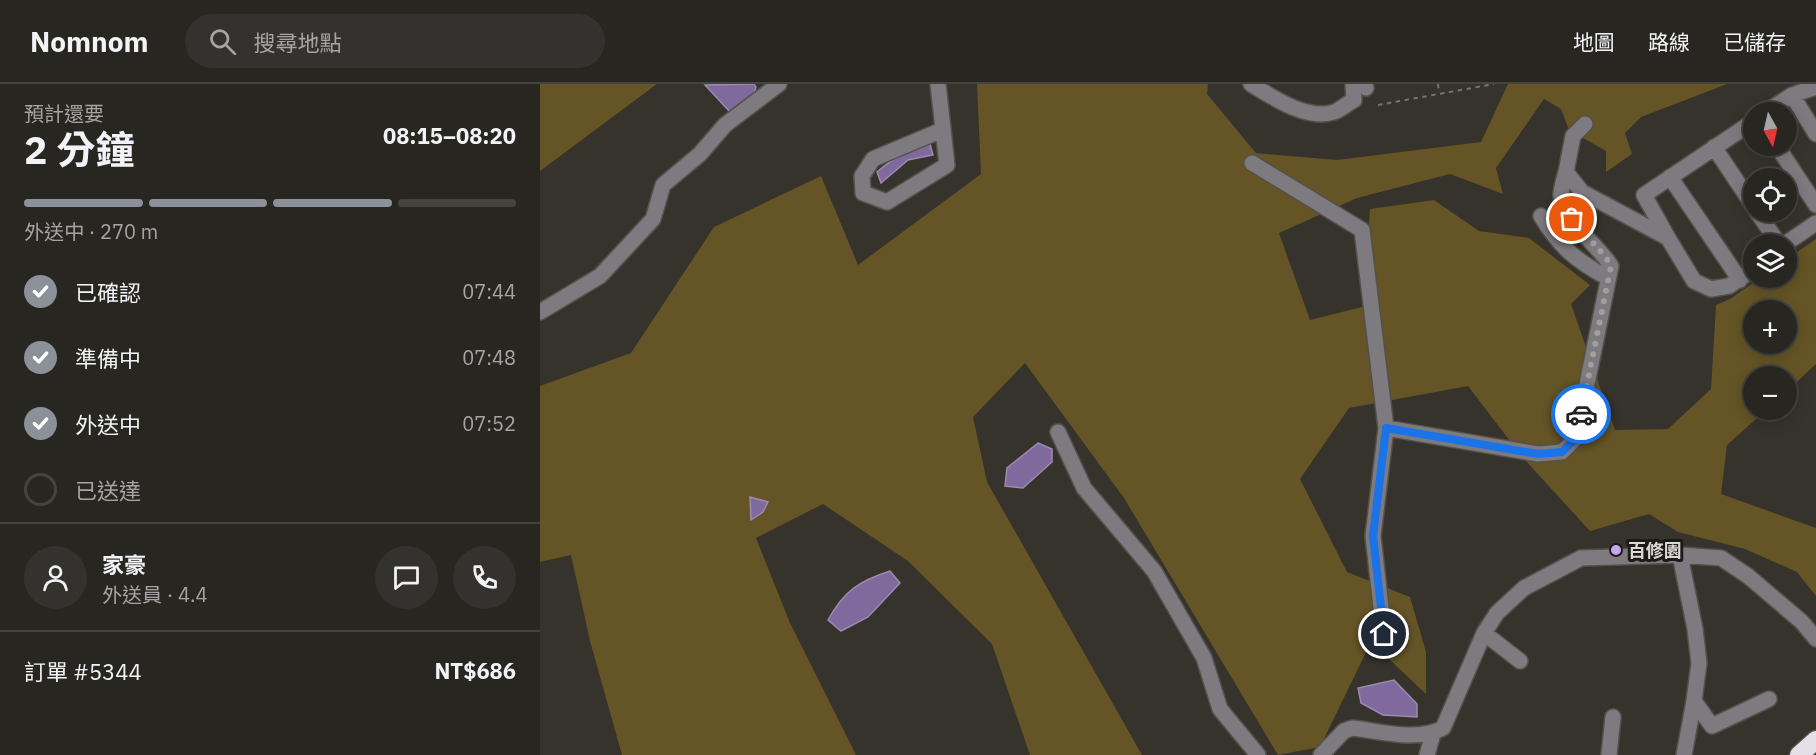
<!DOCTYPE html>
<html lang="zh-TW">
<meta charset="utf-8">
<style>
:root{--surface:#282621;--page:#34322e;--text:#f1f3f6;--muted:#a5a5a5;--line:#44433f;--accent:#8c9099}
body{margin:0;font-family:"IBM Plex Sans","Noto Sans TC",sans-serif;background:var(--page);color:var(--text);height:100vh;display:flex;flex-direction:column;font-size:22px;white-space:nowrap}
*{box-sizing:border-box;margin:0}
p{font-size:20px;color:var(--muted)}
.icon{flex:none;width:33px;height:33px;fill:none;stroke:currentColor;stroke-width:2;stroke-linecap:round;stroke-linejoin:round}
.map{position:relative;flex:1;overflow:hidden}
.side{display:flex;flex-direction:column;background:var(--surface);width:540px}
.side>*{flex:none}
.needle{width:39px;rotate:172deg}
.fabs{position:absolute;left:1203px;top:18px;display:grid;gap:12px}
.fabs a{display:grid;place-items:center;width:54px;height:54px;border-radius:50%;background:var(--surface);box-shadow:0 3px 15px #0003,0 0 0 2px var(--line);font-size:30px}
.pin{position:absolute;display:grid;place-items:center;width:51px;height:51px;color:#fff;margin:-26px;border:3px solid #fff;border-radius:50%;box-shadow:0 2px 6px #0007}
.courier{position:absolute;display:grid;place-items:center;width:60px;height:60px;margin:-30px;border:4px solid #1a73e8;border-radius:50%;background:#fff;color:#222;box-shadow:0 2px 8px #0007}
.overview em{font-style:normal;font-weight:700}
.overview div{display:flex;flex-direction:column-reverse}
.overview{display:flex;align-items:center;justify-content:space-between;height:102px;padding:0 24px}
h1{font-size:39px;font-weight:700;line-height:45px}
.bar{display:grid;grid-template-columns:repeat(4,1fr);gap:9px 6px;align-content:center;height:72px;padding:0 24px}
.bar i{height:8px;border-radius:4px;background:var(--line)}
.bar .current{background:var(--accent)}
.bar p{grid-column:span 4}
.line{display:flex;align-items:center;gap:15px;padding:0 24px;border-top:2px solid var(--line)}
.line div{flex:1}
.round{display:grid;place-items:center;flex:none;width:63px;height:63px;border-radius:32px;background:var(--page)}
ol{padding:0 24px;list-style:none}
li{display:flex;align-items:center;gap:18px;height:66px}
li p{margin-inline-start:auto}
li .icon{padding:6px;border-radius:50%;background:var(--accent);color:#fff;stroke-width:4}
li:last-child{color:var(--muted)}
li i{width:33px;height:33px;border:3px solid var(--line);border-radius:50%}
header{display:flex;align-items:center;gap:36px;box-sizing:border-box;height:84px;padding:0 30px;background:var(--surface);border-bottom:2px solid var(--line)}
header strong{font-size:28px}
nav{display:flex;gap:33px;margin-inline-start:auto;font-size:21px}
.search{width:420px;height:54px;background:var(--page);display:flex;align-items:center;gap:15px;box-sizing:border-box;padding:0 21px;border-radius:33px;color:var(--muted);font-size:22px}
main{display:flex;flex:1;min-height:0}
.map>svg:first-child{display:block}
.green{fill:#645426;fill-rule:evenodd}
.water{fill:#80699d;stroke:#9b8bae;stroke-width:1.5}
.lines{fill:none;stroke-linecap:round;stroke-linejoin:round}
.minor-casing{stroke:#53514a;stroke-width:18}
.highway-casing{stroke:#53514a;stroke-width:21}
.path{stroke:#75736d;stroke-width:2;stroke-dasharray:4.5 4.5;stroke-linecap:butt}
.minor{stroke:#7d7b7f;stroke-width:15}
.highway{stroke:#e4e0e9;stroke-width:18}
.done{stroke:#a09f99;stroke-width:6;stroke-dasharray:0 10.8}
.route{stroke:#1a73e8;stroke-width:8}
.poi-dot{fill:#c6a6f0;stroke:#1c1b18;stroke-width:2}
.labels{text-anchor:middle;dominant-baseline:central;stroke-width:6;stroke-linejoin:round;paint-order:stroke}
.poi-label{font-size:18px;font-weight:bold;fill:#dad9d4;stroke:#1c1b18;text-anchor:start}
</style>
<header>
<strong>Nomnom</strong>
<div class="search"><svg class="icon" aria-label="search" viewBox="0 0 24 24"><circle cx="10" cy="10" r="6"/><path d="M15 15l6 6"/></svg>搜尋地點</div>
<nav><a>地圖</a><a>路線</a><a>已儲存</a></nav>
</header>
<main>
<section class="side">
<div class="overview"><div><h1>2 分鐘</h1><p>預計還要</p></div><em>08:15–08:20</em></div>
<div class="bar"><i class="current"></i><i class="current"></i><i class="current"></i><i></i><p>外送中 · 270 m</p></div>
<ol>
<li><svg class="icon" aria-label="check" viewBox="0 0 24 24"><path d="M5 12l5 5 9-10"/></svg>已確認<p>07:44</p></li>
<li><svg class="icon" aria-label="check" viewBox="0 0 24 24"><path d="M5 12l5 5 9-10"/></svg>準備中<p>07:48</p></li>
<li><svg class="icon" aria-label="check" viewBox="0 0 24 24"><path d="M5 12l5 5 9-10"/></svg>外送中<p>07:52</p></li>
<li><i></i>已送達</li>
</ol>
<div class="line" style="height:108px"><a class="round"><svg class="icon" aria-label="person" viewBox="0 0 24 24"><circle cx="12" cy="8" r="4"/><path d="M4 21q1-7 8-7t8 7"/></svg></a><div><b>家豪</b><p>外送員 · 4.4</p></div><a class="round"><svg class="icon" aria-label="chat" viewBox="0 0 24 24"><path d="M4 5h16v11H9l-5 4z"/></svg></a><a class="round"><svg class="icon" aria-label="phone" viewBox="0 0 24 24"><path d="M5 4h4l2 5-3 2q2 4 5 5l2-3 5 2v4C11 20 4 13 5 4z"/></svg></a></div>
<div class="line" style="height:78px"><div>訂單 #5344</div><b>NT$686</b></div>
</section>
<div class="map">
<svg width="1276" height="671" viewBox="0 0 1276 671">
<rect width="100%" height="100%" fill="#35332c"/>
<!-- green -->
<path class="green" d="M0,0H117L0,87Z
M437,0H668L667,10L716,69L797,76L941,58L968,0H1187L1101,33L1085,49L1092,70L1066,88V67L1029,46L1021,25L1004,15L956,84L963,110L910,90L817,114L739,149L770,236L830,221L826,181L830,125L894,116L939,147L989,154L1050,201L1031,220L1075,346L1128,345L1171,305L1176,221L1190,215L1220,194H1246L1247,175L1276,155V280L1247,307L1246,292H1214V326H1226L1187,361L1181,410L1276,444V512L1257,488L1205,465L1138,448L1109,430L1050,447L983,374L928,302L809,324L760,395L807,488L870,513L886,568V610L831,558L780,663L738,671L584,414L485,279L433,333L447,398L602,671H490L452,560L368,477L283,420L216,454L250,539L316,671H82L50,557L31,471L0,478V302L91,269L174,143L281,92L318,181L441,90ZM1214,226H1246V260H1214Z"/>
<!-- water -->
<path class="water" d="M214,0L216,3L213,12L190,28L165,1Z
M390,60L393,71L368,76L341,99L337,88C353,74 369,64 390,60Z
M498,359L512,365V378L483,404L465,402L467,384Z
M210,413L228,418L223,428L211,436Z
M350,487L360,499L328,533L301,547L288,536C304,507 319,497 350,487Z
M854,596L877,620V633L843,631L821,619L818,604Z"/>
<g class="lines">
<defs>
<path id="minor" d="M398,0L407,81L347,118L323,109L322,92L333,75L402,46
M711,0C732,13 767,37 794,28C800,26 808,19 814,16L813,0
M825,0L826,4
M1252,11L1276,3
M1226,28L1252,11L1276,50
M1237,62L1276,121
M1174,63L1214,123
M712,79L822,146L846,344L833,452L844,550
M1026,88L1033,52L1045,40
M1130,93L1200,196
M1217,128L1239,160
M1001,132C1020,163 1035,176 1068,194
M1128,154L1104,111L1214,37
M1245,160L1276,139
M0,228L60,192L113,135L123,101L160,70L185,41L239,0
M846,344L998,370L1022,368L1036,354L1071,182C1059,161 1021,136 1021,111C1021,104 1024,95 1026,88L1042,108L1128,154L1154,197L1171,205L1189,202L1214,185
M518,348L544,404L614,487L664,574L680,625L718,671
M1140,471L1155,545L1159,579L1154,617L1172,642L1229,615
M944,549L980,577
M781,671L804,647L812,644C840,647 877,658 903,644L944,549L957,529L984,504L1041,474L1140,471L1181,474L1208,492L1262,538L1276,555
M887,671L893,650
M1069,671L1073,633
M1144,671L1154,617"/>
<path id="highway" d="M1259,671L1276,656"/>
</defs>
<!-- minor casing -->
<use href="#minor" class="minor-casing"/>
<!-- highway casing -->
<use href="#highway" class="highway-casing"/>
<!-- path -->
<path class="path" d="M898,0L899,9
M838,21L954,0"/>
<!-- minor -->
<use href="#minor" class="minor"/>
<!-- highway -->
<use href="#highway" class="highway"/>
</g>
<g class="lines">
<!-- done -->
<path class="done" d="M1032,135C1044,152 1061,164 1071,182L1041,330"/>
<!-- route -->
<path class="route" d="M844,550L833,452L846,344L998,370L1022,368L1036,354L1041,330"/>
</g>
<!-- markers -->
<circle class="poi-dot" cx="1076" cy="466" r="6"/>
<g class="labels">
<!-- poi labels -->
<g class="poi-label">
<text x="1088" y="466">百修園</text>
</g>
</g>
</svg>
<div class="fabs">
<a><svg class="needle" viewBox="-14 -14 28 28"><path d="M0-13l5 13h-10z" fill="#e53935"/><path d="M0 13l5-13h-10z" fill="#a5a5a5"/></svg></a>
<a><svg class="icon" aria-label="locate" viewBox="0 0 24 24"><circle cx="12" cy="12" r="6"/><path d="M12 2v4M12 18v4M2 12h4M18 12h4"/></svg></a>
<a><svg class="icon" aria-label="layers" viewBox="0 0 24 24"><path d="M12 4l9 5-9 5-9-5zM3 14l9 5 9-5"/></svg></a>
<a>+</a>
<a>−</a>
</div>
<div class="pin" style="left:1032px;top:135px;background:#ea580c"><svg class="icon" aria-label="bag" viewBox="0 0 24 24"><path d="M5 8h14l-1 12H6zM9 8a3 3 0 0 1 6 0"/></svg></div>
<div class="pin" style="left:844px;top:550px;background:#1f2937"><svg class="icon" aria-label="home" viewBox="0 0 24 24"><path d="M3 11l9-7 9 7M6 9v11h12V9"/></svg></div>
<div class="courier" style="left:1041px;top:330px"><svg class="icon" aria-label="car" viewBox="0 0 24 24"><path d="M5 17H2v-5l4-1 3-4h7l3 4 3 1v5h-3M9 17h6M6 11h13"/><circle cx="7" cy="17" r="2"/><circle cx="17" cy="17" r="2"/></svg></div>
</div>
</main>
